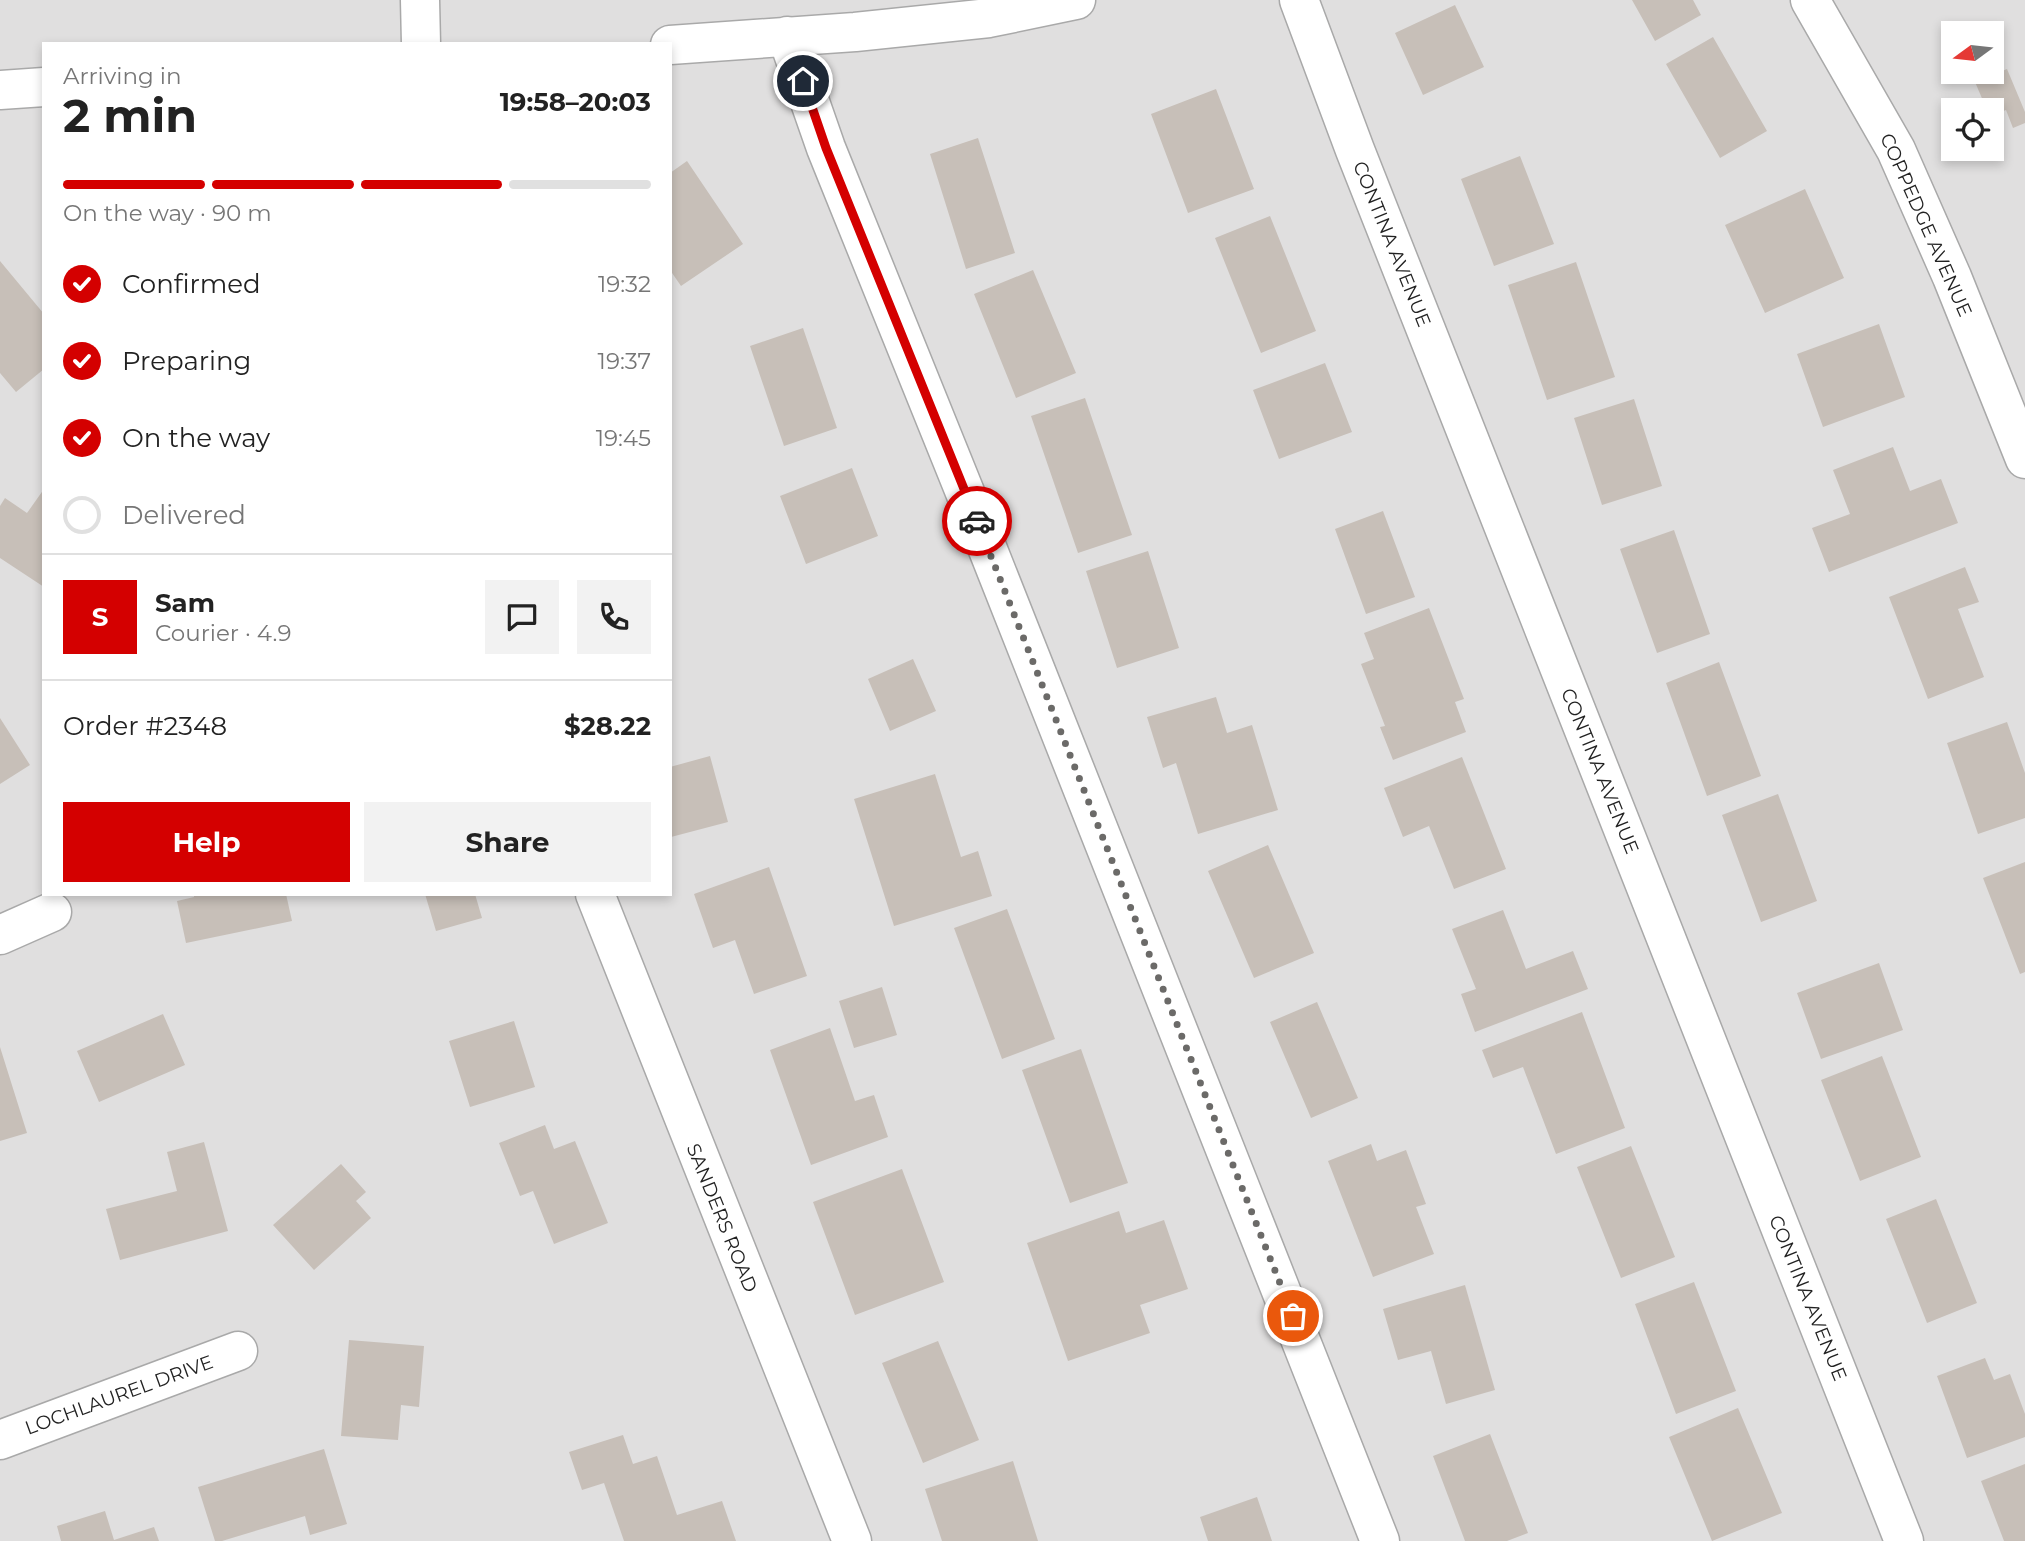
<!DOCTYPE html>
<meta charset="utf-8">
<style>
:root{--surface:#fff;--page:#f2f2f2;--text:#222;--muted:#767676;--line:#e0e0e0;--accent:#d40000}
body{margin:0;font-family:Montserrat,sans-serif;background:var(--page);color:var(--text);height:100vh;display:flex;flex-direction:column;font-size:26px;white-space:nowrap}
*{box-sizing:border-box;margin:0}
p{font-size:23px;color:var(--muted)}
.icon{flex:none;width:38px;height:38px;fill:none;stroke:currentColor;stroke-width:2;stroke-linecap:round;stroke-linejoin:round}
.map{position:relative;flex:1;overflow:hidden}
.panel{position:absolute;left:42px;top:42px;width:630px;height:854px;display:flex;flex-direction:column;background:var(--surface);border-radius:0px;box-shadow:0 4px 10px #0003}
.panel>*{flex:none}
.needle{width:46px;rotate:255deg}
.fabs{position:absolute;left:1941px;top:21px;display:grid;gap:14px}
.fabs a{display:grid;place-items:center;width:63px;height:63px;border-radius:0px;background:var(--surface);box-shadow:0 4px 10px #0003;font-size:35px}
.pin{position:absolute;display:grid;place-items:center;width:60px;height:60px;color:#fff;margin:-30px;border:4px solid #fff;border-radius:50%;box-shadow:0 2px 7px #0007}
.courier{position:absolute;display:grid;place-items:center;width:70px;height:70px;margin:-35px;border:5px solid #d40000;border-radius:50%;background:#fff;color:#222;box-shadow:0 2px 9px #0007}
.headline em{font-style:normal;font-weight:700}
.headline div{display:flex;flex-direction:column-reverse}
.headline{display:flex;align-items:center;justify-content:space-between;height:119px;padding:0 21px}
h1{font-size:46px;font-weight:700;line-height:52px}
.bar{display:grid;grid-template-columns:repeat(4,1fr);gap:10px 7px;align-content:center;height:84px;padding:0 21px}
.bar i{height:9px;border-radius:5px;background:var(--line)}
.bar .on{background:var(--accent)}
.bar p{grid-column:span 4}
.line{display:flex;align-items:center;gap:18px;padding:0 21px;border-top:2px solid var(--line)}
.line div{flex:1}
.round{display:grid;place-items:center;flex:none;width:74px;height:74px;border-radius:0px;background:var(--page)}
ol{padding:0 21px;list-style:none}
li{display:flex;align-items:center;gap:21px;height:77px}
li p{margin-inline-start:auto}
li .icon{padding:7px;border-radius:50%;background:var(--accent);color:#fff;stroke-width:4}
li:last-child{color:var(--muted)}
li i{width:38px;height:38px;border:4px solid var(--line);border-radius:50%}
.button{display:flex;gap:14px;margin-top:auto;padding:14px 21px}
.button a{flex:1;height:80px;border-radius:0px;background:var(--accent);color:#fff;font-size:28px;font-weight:700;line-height:80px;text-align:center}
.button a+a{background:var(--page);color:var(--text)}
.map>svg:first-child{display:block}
.residential{fill:#e0dfdf;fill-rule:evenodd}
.building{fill:#c7bfb8}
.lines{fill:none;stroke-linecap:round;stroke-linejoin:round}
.minor-casing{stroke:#a9a9a9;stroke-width:41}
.minor{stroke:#fff;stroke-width:38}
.done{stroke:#6b6a68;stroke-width:7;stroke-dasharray:0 12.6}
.route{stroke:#d40000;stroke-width:9}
.labels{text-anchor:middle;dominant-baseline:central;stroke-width:5;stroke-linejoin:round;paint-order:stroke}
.street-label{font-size:19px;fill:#222;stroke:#fff}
</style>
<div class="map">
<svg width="2025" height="1541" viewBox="0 0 2025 1541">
<rect width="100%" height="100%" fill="#f2efe9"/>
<!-- residential -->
<path class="residential" d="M0,0H2025V1541H0ZM1953,33H1992V72H1953ZM44,44H670V894H44ZM1953,110H1992V149H1953Z"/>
<!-- building -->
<path class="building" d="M1632,0H1693L1701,15L1655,41Z
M1455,5L1484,67L1423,95L1395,33Z
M1713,37L1767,131L1720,158L1666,64Z
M2007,69L2025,112V123L2013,128L2006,110L1992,116V110H1987L1975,82Z
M1216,89L1254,189L1188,213L1151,114Z
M978,138L1015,253L966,269L930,154Z
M1520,156L1554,244L1494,266L1461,179Z
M687,161L743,244L681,286L670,270V173Z
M1805,189L1844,278L1765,313L1725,225Z
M1270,216L1316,331L1261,353L1215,238Z
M0,261L44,314V369L16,392L0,373Z
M1576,262L1615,377L1547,400L1508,285Z
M1033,270L1076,373L1016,398L974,294Z
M1879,324L1905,397L1823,427L1797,354Z
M803,328L837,428L784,446L750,346Z
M1325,363L1352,432L1279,459L1253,390Z
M1085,398L1132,535L1078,553L1031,416Z
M1634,399L1662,486L1602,505L1574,418Z
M1893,447L1910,491L1941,479L1958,523L1829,572L1812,528L1850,514L1833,470Z
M852,468L878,536L806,564L780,496Z
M44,489V587L0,558V506L5,498L27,513Z
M1383,511L1415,597L1366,614L1335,529Z
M1674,530L1710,634L1657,653L1620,549Z
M1148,551L1179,648L1117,668L1086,571Z
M1965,567L1979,602L1958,609L1984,677L1928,699L1889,597Z
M1429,608L1464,699L1455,702L1466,732L1393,760L1380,727L1385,726L1361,664L1374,659L1364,633Z
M913,659L936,711L890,731L868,679Z
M1719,662L1761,776L1707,796L1666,683Z
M1216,697L1227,733L1252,725L1278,810L1198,834L1176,763L1163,768L1147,717Z
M0,718L30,765L0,784Z
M2007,722L2025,773V818L1978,834L1947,743Z
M710,756L728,822L671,837L670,767Z
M1462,757L1506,869L1454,889L1429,826L1403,837L1384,788Z
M935,774L961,857L978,851L992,896L894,926L854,799Z
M1778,794L1817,901L1761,922L1722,815Z
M1268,845L1314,953L1254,978L1208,871Z
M2025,862V972L2020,974L1983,878Z
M769,867L807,976L754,994L735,940L713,948L694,894Z
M194,894H286L292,921L186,943L177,901L194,897Z
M425,894H475L482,918L436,931Z
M1007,909L1055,1039L1002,1059L954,928Z
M1503,910L1526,969L1573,951L1588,989L1475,1032L1461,994L1476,989L1452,929Z
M1879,963L1903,1030L1821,1059L1797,993Z
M882,987L897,1035L854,1048L839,1001Z
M1317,1002L1358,1098L1311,1118L1270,1022Z
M1582,1012L1625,1128L1556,1154L1523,1067L1493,1078L1482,1050Z
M163,1014L185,1065L99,1102L77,1051Z
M514,1021L535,1087L470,1107L449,1041Z
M830,1028L855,1101L874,1095L888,1137L811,1165L770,1050Z
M0,1047L27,1133L0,1141Z
M1081,1049L1128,1183L1070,1203L1022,1070Z
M1882,1056L1921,1157L1860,1181L1821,1080Z
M545,1125L554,1149L575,1141L608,1223L554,1244L533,1191L520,1196L499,1143Z
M204,1142L228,1231L120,1260L106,1209L177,1191L167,1152Z
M1371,1144L1377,1161L1406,1150L1426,1204L1416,1207L1434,1254L1373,1277L1328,1161Z
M1631,1146L1675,1257L1621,1278L1577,1167Z
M341,1164L366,1192L356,1201L371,1218L314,1270L273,1225Z
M902,1169L944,1282L855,1315L813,1202Z
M1936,1199L1977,1303L1927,1323L1886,1219Z
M1119,1211L1126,1233L1164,1220L1188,1289L1140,1305L1150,1333L1068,1361L1027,1243Z
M1694,1282L1736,1391L1676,1414L1635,1304Z
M1465,1285L1495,1390L1446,1404L1431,1351L1398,1360L1383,1309Z
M349,1340L424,1346L419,1407L401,1405L398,1440L341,1436Z
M938,1341L979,1440L923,1463L882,1363Z
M1985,1358L1994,1380L2010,1374L2025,1414V1437L1967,1458L1937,1376Z
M1738,1408L1782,1513L1712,1541L1669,1437Z
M1490,1434L1528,1533L1507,1541H1465L1433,1456Z
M623,1435L633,1464L657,1456L677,1515L722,1501L736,1541H624L604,1483L582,1490L569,1452Z
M324,1449L347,1524L310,1535L305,1516L222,1541H215L198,1487Z
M1013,1461L1038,1541H942L925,1489Z
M2025,1464V1541H2004L1981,1481Z
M1257,1497L1272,1541H1208L1200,1517Z
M105,1511L114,1540L154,1527L159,1541H61L57,1526Z"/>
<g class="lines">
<defs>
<path id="minor" d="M420,0L421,44
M1299,0L1355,150L1904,1541
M1810,0L1896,150L1952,277L2025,459
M787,36L826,148L979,527L1380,1541
M670,45L855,32L989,18L1076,0
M0,90L44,87
M595,894L852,1541
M0,935L52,912
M0,1440L238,1351"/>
</defs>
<!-- minor casing -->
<use href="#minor" class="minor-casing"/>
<!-- minor -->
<use href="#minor" class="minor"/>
</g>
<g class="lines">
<!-- done -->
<path class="done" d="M977,521L1293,1316"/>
<!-- route -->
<path class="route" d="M803,81L826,148L977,521"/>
</g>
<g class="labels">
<!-- street labels -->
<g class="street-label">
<text transform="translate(1926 225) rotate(66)">COPPEDGE AVENUE</text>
<text transform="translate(1392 244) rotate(68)">CONTINA AVENUE</text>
<text transform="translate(1600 771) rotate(68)">CONTINA AVENUE</text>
<text transform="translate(722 1218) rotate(68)">SANDERS ROAD</text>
<text transform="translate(1808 1298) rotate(68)">CONTINA AVENUE</text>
<text transform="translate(119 1395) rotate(-20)">LOCHLAUREL DRIVE</text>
</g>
</g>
</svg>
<div class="fabs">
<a><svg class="needle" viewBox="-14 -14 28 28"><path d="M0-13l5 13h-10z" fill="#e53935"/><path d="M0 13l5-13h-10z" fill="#767676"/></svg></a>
<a><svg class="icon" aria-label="locate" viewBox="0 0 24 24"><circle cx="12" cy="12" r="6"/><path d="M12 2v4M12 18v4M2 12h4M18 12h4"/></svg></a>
</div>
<div class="pin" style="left:1293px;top:1316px;background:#ea580c"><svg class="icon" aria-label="bag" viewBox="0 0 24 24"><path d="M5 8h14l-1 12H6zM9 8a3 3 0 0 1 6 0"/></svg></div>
<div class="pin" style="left:803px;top:81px;background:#1f2937"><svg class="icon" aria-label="home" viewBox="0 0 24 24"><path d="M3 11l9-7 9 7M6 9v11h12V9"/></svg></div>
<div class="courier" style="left:977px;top:521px"><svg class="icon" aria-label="car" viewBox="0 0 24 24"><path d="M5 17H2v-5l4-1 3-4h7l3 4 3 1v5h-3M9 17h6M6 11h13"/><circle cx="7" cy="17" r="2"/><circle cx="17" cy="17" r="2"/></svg></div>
<section class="panel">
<div class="headline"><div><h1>2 min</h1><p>Arriving in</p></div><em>19:58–20:03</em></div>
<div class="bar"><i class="on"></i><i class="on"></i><i class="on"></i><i></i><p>On the way · 90 m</p></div>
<ol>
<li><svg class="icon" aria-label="check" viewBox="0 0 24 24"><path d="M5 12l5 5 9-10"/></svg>Confirmed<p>19:32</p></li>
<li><svg class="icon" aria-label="check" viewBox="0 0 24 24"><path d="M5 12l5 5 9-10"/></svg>Preparing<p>19:37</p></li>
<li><svg class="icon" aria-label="check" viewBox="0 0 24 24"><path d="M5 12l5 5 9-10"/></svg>On the way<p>19:45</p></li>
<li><i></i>Delivered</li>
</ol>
<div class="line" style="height:126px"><b class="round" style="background:var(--accent);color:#fff">S</b><div><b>Sam</b><p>Courier · 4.9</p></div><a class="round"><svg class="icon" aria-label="chat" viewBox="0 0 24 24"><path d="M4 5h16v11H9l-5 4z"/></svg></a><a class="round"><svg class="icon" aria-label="phone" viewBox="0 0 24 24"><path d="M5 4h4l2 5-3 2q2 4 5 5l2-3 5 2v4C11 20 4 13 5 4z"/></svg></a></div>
<div class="line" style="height:91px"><div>Order #2348</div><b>$28.22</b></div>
<div class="button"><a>Help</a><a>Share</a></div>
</section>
</div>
